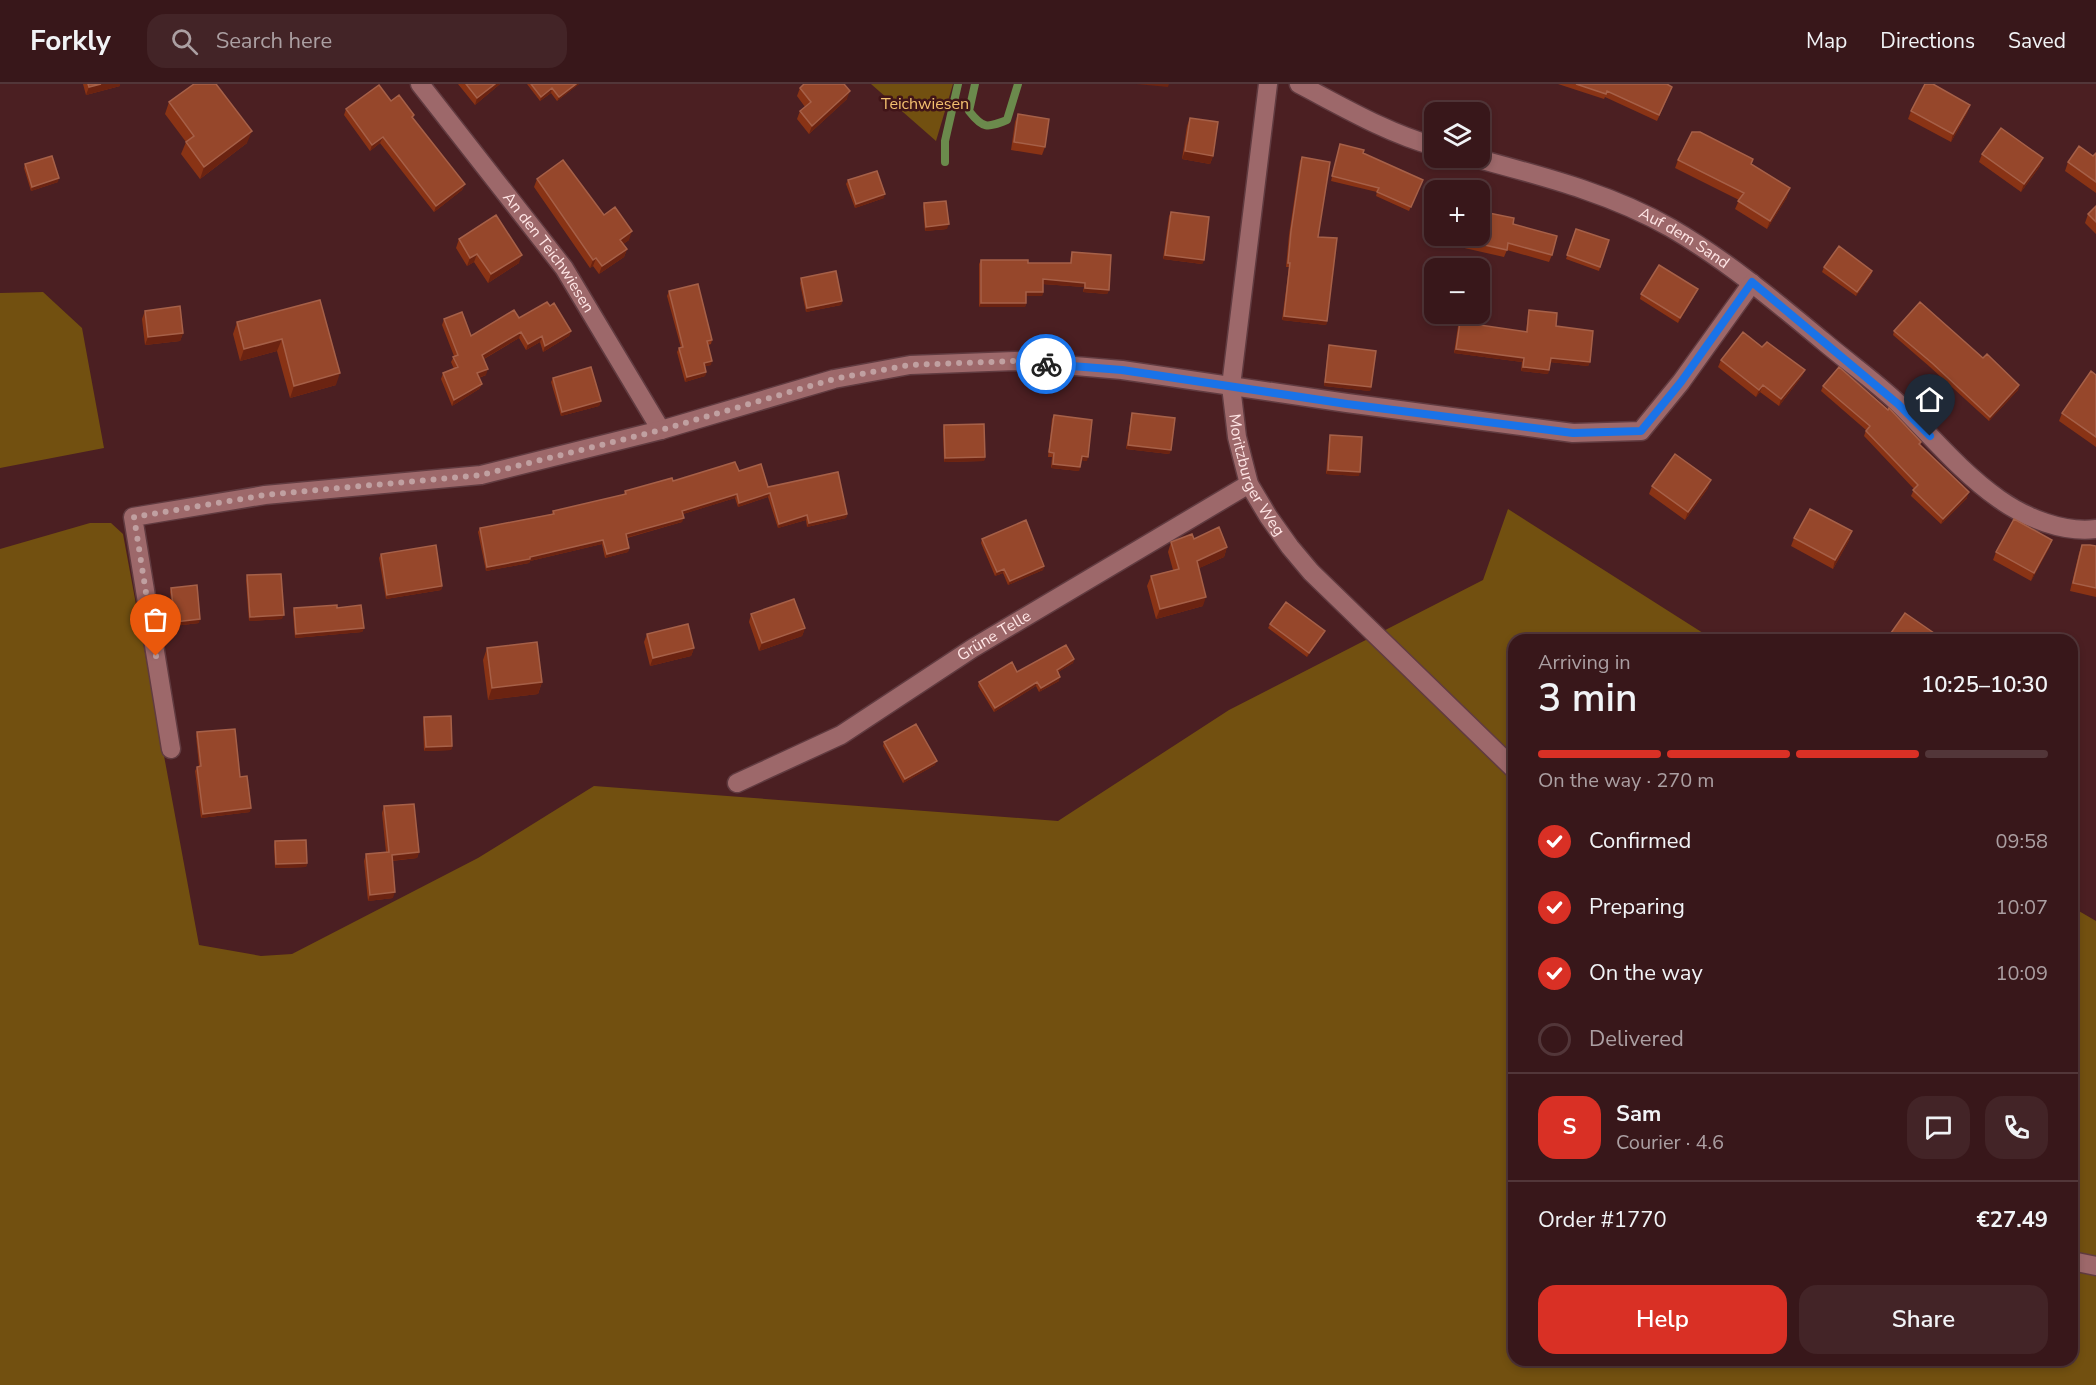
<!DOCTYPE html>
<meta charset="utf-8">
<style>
:root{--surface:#38171a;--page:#432427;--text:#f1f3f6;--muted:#ab9fa2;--line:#523639;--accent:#d93025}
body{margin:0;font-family:"Nunito Sans",sans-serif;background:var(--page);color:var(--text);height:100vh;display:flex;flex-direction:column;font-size:22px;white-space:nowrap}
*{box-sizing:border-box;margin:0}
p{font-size:20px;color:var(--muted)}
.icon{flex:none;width:33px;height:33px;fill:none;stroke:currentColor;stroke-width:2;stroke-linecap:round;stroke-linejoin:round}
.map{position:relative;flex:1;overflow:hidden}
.details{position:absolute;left:1508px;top:550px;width:570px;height:732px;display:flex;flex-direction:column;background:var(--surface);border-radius:18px;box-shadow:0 3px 9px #0003,0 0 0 2px var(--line)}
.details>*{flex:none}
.controls{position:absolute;left:1424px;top:18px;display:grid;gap:12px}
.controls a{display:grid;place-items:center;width:66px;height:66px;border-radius:12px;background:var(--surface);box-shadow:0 3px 9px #0003,0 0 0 2px var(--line);font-size:30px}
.pin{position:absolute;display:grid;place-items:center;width:51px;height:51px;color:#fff;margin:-62px -26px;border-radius:50% 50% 50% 0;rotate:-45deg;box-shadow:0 0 6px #0007}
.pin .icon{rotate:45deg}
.courier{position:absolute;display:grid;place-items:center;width:60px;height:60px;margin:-30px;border:4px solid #1a73e8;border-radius:50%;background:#fff;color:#222;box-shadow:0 2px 8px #0007}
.headline em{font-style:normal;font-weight:600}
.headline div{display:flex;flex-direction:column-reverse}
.headline{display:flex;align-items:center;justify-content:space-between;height:102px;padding:0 30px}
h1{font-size:39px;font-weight:600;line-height:45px}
.bar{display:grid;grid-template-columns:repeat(4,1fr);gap:9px 6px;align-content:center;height:72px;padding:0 30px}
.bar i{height:8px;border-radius:4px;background:var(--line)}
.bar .selected{background:var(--accent)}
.bar p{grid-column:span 4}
.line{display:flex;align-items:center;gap:15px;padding:0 30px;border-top:2px solid var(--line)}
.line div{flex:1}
.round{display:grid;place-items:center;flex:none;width:63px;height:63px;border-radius:18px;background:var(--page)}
ol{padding:0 30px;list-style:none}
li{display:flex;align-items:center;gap:18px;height:66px}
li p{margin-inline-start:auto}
li .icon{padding:6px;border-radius:50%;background:var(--accent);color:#fff;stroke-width:4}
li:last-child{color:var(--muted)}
li i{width:33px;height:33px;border:3px solid var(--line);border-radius:50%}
.action{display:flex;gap:12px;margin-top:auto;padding:12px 30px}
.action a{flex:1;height:69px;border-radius:18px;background:var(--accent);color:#fff;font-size:24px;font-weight:600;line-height:69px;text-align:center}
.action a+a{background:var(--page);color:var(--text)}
header{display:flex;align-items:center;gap:36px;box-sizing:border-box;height:84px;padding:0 30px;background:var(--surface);border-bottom:2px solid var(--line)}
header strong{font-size:28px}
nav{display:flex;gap:33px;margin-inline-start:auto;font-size:21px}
.search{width:420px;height:54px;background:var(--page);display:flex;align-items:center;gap:15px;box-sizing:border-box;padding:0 21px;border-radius:18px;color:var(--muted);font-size:22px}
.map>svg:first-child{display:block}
.green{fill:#725010}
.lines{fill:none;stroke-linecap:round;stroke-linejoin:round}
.stream{stroke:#6b8a4c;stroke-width:8}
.minor-casing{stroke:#613b40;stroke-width:21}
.tertiary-casing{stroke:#613b40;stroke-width:21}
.minor{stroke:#9d686a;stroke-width:18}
.tertiary{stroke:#9d686a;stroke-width:18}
.wall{fill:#893315}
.shaded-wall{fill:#6b2311}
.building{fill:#96472b;stroke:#a66048;stroke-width:1.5}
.done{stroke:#c0a0a1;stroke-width:6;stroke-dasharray:0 10.8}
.route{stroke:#1a73e8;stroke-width:8}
.labels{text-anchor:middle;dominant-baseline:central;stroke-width:5;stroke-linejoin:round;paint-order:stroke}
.park-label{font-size:16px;fill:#f4c06f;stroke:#401418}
.street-label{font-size:16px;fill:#ffe6e6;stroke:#401418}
</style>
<header>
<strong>Forkly</strong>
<div class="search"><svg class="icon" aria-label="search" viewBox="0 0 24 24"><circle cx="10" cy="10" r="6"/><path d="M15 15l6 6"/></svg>Search here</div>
<nav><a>Map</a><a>Directions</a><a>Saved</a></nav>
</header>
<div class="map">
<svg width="2096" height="1301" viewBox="0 0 2096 1301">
<rect width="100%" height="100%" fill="#4b1f22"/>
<!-- green -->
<path class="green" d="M871,0H953L936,57Z
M43,208L82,244L104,364L0,384V209Z
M1508,425L1714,556H1514V1276H2072V823L2096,837V1301H0V465L90,439H111L123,450L199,861L261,872L292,870L478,774L594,702L1058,737L1229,626L1483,496Z"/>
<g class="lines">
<!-- stream -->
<path class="stream" d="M975,0L969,27C983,45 987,44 1007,36L1018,0
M945,78V57L958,0"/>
<defs>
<g id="minor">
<path id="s1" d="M420,0L564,184L661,346"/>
<path d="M1299,0C1343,23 1387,49 1434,62"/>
<path id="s2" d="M1475,74C1541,92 1610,109 1671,144C1726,176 1775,217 1823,257C1849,279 1876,298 1900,321C1932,353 1962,389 1999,415C2026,434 2063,449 2096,445"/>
<path d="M171,665L133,433L265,411L481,391L661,346L834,295L910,281L1015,277L1122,286L1347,319L1573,349L1641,347L1681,298L1752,199"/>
<path id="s3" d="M737,699L841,651L973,564L1249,400"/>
</g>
<g id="tertiary">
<path id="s4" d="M1268,0L1231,302L1237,353L1249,400L1268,432L1290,463L1311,488L1514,685"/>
<path d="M2072,1177L2096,1182"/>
</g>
</defs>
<!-- minor casing -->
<use href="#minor" class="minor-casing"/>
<!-- tertiary casing -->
<use href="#tertiary" class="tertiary-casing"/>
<!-- minor -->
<use href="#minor" class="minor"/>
<!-- tertiary -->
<use href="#tertiary" class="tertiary"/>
</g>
<!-- wall -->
<path class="wall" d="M83,0H120V2L86,11Z
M458,0H500L475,21Z
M527,0H579L557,17L551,9L540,17Z
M1558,0H1667L1670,8L1657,37L1605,13L1604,15Z
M800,4L847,15L809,50L797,35L800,27L805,23L797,12Z
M391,17L414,31L413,34L465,100L462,106L434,128L380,59L370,67L344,31L346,25Z
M169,18L247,59L200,95L181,70L186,58L165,30Z
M1970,21L1967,29L1951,58L1908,35L1911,27Z
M1018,30L1045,63L1042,71L1011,66L1015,38Z
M1190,34L1213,72L1210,80L1182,75L1187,42Z
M1340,60L1363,69L1421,100L1409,127L1376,112L1377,108L1331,97Z
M2096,69V109L2065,87L2068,78L2093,72Z
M1982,70L2040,82L2021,108L1979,78Z
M1302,73L1318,153L1327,237L1326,241L1282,236L1289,183H1286L1289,151L1300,77Z
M1753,75L1751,80L1787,113L1767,145L1735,125L1739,116L1675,84L1678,76Z
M25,80L58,98L31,107L24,84Z
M537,95L604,131L629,156L623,160L627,165L624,173L599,190L593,182L590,184L534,103Z
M848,96L884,114L855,124L846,100Z
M924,119L947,145L925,147L923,123Z
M2096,122V150L2085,139L2088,130Z
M1171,128L1204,176L1202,180L1163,175L1169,132Z
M1513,140L1552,171L1549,178L1507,166L1504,173L1460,163L1462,152H1479Z
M1576,145L1609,156L1599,187L1566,175Z
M459,155L519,179L488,199L474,178L467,182L456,164Z
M1072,168L1109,206L1107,210L1083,208L1084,203L1043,200V208L1042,212H1026V219L1025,223H979V180L981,176L1028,179H1070L1071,172Z
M1824,183L1872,187L1871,191L1856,212L1822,188Z
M801,194L842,217L841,221L806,228L800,199Z
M1698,205L1696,209L1678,239L1640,215L1641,210Z
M669,207L712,256L711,260L708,261L711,281L705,282L706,288L705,292L685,298L677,268L679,264H681L667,212Z
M320,216L336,301L290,314L277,267L240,277L233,250L237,238Z
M550,222L571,247L569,252L543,268L540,258L526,266L519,254L484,275L486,291L479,294L482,300L479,305L452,322L441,295L443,289L454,285L451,278L454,272L442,241L444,235L471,252Z
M1529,226L1556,242L1590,278L1588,282L1550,278L1548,290L1521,287L1522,278L1454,269L1458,242L1460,238L1526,248L1528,230Z
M145,227L183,249L180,257L145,261L142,235Z
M1894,247L1983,274L2019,301L2018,306L1989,337L1930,283L1893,251Z
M1329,261L1371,303L1370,307L1324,302L1328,266Z
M1721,276L1805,286L1802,292L1779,322L1760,308L1756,313L1718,283Z
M2096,291V363L2059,337L2062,329Z
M553,294L601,317L599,322L561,332L551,298Z
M1823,302L1921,358L1920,361L1967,414L1941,440L1911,412L1914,405L1864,352L1866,346L1821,307Z
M1132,329L1171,366L1169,370L1126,365L1131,333Z
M1054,331L1087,377L1081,376L1079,387L1051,384L1052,373H1048L1052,335Z
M944,341L985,373L984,377L944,378L943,345Z
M1330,351L1359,392L1326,390L1329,355Z
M739,387L768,403L847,430L846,434L807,443L806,436L778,444L768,413L738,423L735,414L683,430L682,438L627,454L629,464L628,468L605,474L602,460L530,477L529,479L486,487L478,448L480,444L552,430L553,427L624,411L625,407L673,397Z
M1652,402L1708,404L1685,436L1649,410Z
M1794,454L1849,456L1833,485L1791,462Z
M982,455L1044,482L1043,486L1008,501L1003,489L995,492L981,459Z
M1194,455L1227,463L1224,473L1199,484L1203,522L1156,535L1147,502L1151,492L1173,486L1168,468L1171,458Z
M2052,456L2049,464L2031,497L1993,476L1996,468Z
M2082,461L2096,462V513L2070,507L2079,469Z
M381,470L442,502L441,506L386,515L379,474Z
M247,491L282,535L249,537L246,496Z
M171,504L199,539L174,542L170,508Z
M294,524H337L364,544L362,548L295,554L293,528Z
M751,530L805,544L802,552L759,567L749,538Z
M1270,540L1323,551L1307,573L1268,544Z
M647,550L694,564L691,572L650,582L644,558Z
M487,564L542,598L538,610L488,616L483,576Z
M1074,575L1073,579L1058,588L1059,597L1039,608L1036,602L994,628L978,602L979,598L1017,588Z
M424,633L452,662L451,666L424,667L423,638Z
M197,648L240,693L250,728L201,734L195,687L197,683L199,682L196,652Z
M884,658L935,681L903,699L883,662Z
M384,722L419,768L417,774L392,777L393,814L368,817L364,777L366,770L386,768L382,729Z
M275,757L307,779L306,783L275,784L274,761Z"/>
<!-- shaded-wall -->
<path class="shaded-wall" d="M101,0H120V2L86,11L89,3Z
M495,0H500L475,21L477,14Z
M576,0H579L557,17L559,13Z
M1136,0H1169L1168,3Z
M552,4L551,9L540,17L541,13Z
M850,7L847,15L809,50L812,42Z
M1970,21L1967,29L1951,58L1953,50Z
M252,47L247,59L200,95L204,83Z
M383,53L380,59L370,67L372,61Z
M1185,67L1213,72L1210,80L1182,75Z
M2043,74L2040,82L2021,108L2024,100Z
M59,94L58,98L31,107L32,103Z
M465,100L462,106L434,128L436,122Z
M1790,104L1787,113L1767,145L1770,137Z
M885,110L884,114L855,124L856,120Z
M949,140L947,145L925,147L926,143Z
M632,147L629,156L618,164L620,156Z
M627,165L624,173L599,190L602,182Z
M477,170L474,178L467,182L470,174Z
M522,171L519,179L488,199L491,190Z
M1165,171L1204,176L1202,180L1163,175Z
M596,174L593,182L590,184L593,176Z
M1872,187L1871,191L1856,212L1857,208Z
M1043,195L1085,199L1084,203L1042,200Z
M1085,204L1109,206L1107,210L1083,208Z
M1698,205L1696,209L1678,239L1680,234Z
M1026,208H1043L1042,212H1025Z
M842,217L841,221L806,228L807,224Z
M981,219H1026L1025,223H979Z
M1284,232L1327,237L1326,241L1282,236Z
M571,247L569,252L543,268L545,262Z
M521,248L519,254L480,277L482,271Z
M183,249L180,257L145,261L148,253Z
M542,252L540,258L526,266L528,260Z
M282,255L277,267L240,277L244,265Z
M1456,265L1524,274L1522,278L1454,269Z
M1551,274L1590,278L1588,282L1549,278Z
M712,277L711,281L702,283L704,279Z
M1523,283L1549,286L1548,290L1521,287Z
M488,285L486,291L475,295L477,289Z
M1805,286L1802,292L1779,322L1781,315Z
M706,288L705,292L685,298L687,293Z
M340,289L336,301L290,314L294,302Z
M1325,298L1371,303L1370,307L1324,302Z
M482,300L479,305L452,322L454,316Z
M1763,301L1760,308L1756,313L1759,306Z
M2019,301L2018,306L1989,337L1990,333Z
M601,317L599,322L561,332L562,328Z
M1128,361L1171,366L1169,370L1126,365Z
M1082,372L1088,373L1087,377L1080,376Z
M985,373L984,377L944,378L945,374Z
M1053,380L1080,383L1079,387L1051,384Z
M1328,386L1360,388L1359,392L1326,390Z
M1711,396L1708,404L1685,436L1688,428Z
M1969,408L1967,414L1941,440L1943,435Z
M770,409L768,413L738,423L739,419Z
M737,410L735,414L680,431L682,427Z
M847,430L846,434L807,443L809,439Z
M807,431L806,436L778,444L779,440Z
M684,434L682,438L625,454L626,450Z
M1852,447L1849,456L1833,485L1835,476Z
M603,456L602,460L530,477L529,479L486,487L487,483Z
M2052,456L2049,464L2031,497L2034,489Z
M1227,463L1224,473L1193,487L1197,477Z
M629,464L628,468L605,474L607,470Z
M1044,482L1043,486L1008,501L1010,497Z
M1004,485L1003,489L995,492L997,488Z
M442,502L441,506L386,515L387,511Z
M1206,513L1203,522L1156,535L1160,525Z
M284,531L282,535L249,537L250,533Z
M200,535L199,539L174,542L175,538Z
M364,544L362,548L295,554L296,550Z
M805,544L802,552L759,567L762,559Z
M1325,547L1323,551L1307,573L1309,569Z
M694,564L691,572L650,582L653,574Z
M1074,575L1073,579L1055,590L1057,586Z
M1060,593L1059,597L1039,608L1041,604Z
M542,598L538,610L488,616L492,604Z
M1037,598L1036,602L994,628L995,624Z
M452,662L451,666L424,667L426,663Z
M937,677L935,681L903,699L905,695Z
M251,724L250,728L201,734L203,730Z
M419,768L417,774L389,777L392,771Z
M307,779L306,783L275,784L276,780Z
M395,808L393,814L368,817L370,811Z"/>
<!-- building -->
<path class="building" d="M88,0H101L89,3Z
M194,0H216L252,47L204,83L186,58L194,52L169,18Z
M466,0H495L477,14Z
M531,0H576L559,13L552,4L541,13Z
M804,0H844L850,7L812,42L800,27L811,18L800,4Z
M1576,0H1667L1672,3L1659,31L1607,7L1606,10Z
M1925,0H1933L1970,21L1953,50L1911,27Z
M379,1L391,17L399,11L414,31L412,33L465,100L436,122L383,53L372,61L346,25Z
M1018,30L1049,35L1045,63L1014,58Z
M1190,34L1218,38L1213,72L1185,67Z
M2001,44L2043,74L2024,100L1982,70Z
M1692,48H1700L1753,75L1751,80L1790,104L1770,137L1738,117L1744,109L1678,76Z
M1340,60L1364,66L1363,69L1423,96L1411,123L1377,108L1379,104L1332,92Z
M2079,62L2093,72L2096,69V98L2068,78Z
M52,72L59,94L32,103L25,80Z
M1302,73L1330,78L1318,153L1337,154L1327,237L1284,232L1290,179H1288L1291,147Z
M563,76L604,131L615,123L632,147L620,156L627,165L602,182L596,174L593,176L537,95Z
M877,87L885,110L856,120L848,96Z
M946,117L949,140L926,143L924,119Z
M2096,122V138L2088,130Z
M1479,127L1514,134L1513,140L1557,152L1552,171L1508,159L1507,166L1462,156L1463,152H1479Z
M1171,128L1209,133L1204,176L1165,171Z
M496,131L522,171L491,190L477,170L470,174L459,155Z
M1576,145L1609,156L1600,183L1567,171Z
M1839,162L1872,187L1857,208L1824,183Z
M1072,168L1111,171L1109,206L1085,204V199L1043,195V208H1026V219H981V176H1028V179H1071Z
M1659,181L1698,205L1680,234L1641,210Z
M836,187L842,217L807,224L801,194Z
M698,200L712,256L707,257L712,277L704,279L706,288L687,293L679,264L683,263L669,207Z
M320,216L340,289L294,302L282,255L244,265L237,238Z
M547,218L550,222L554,219L571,247L545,262L542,252L528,260L521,248L482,271L488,285L477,289L482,300L454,316L443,289L458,283L453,273L458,271L444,235L462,228L471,252L514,226L519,234Z
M1920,218L1983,274L1987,270L2019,301L1990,333L1932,279L1894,247Z
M180,222L183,249L148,253L145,227Z
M1529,226L1557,229L1556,242L1593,247L1590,278L1551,274L1549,286L1523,283L1524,274L1456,265L1460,238L1527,248Z
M1743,248L1762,263L1767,258L1805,286L1781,315L1763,301L1759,306L1721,276Z
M1329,261L1376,267L1371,303L1325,298Z
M591,283L601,317L562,328L553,294Z
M1839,283L1888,326L1889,324L1921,358L1919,360L1969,408L1943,435L1913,406L1918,401L1866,347L1870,342L1823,302Z
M2091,287L2096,291V353L2062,329Z
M1132,329L1175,334L1171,366L1128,361Z
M1054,331L1092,336L1088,373L1082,372L1080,383L1053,380L1054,369L1049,368Z
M984,340L985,373L945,374L944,341Z
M1330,351L1362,353L1360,388L1328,386Z
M1675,370L1711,396L1688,428L1652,402Z
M735,378L739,387L761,380L768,403L838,388L847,430L809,439L807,431L779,440L770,409L739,419L737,410L682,427L684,434L626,450L629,464L607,470L603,456L530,473V475L487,483L480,444L554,430L553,427L626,410L625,407L672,394L673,397Z
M1810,425L1852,447L1835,476L1794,454Z
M2014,435L2052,456L2034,489L1996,468Z
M1026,436L1044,482L1010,497L1004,485L997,488L982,455Z
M1219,443L1227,463L1197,477L1206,513L1160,525L1151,492L1179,485L1171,458L1192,450L1194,455Z
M436,461L442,502L387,511L381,470Z
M2082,461H2090L2096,462V504L2073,499Z
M281,490L284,531L250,533L247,491Z
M197,501L200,535L175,538L171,504Z
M794,515L805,544L762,559L751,530Z
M1286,518L1325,547L1309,569L1270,540Z
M337,521V524L361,521L364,544L296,550L294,524Z
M1905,529L1944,556H1886Z
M688,540L694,564L653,574L647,550Z
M537,558L542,598L492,604L487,564Z
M1066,561L1074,575L1057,586L1060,593L1041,604L1037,598L995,624L979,598L1012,578L1017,588Z
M451,632L452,662L426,663L424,633Z
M916,640L937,677L905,695L884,658Z
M235,645L240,693L247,692L251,724L203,730L197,683L201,682L197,648Z
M414,720L419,768L392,771L395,808L370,811L366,770L389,768L384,722Z
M306,756L307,779L276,780L275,757Z"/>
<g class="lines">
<!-- done -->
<path class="done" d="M156,572L134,433L265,411L481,391L661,346L834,295L909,281L1015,277L1046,280"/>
<!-- route -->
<path class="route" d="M1046,280L1122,286L1347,320L1573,349L1641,347L1681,298L1752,198L1898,320L1930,352"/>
</g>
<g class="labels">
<!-- park labels -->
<g class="park-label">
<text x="925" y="20">Teichwiesen</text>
</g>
<!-- street labels -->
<g class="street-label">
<text stroke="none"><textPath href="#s2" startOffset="225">Auf dem Sand</textPath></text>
<text stroke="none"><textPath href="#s1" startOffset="212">An den Teichwiesen</textPath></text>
<text stroke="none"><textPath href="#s4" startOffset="398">Moritzburger Weg</textPath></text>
<text stroke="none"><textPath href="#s3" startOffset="297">Grüne Telle</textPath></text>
</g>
</g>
</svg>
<div class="controls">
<a><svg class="icon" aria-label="layers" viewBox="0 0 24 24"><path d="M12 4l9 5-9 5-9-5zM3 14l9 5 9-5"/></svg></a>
<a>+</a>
<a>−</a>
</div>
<div class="pin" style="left:156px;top:572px;background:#ea580c"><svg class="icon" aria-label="bag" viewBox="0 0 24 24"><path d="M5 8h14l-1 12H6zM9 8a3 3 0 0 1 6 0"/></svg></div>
<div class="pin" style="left:1930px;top:352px;background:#1f2937"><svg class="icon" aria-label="home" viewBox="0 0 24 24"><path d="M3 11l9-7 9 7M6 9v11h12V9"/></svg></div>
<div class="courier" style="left:1046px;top:280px"><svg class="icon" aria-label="bike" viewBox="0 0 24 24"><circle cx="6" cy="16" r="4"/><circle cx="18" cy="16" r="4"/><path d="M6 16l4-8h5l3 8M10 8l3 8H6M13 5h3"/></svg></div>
<section class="details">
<div class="headline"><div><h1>3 min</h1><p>Arriving in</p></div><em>10:25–10:30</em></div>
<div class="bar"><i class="selected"></i><i class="selected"></i><i class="selected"></i><i></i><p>On the way · 270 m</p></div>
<ol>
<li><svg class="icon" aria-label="check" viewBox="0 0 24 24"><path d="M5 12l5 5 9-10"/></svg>Confirmed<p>09:58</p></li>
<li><svg class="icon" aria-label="check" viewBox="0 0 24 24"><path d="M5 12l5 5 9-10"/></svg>Preparing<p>10:07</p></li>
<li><svg class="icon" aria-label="check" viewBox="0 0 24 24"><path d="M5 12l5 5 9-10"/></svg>On the way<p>10:09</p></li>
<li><i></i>Delivered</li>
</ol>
<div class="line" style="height:108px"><b class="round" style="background:var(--accent);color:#fff">S</b><div><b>Sam</b><p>Courier · 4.6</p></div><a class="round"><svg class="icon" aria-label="chat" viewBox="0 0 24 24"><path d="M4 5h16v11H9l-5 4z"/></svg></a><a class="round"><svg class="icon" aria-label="phone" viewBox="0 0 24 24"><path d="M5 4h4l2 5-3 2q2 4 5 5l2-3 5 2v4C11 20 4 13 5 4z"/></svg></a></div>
<div class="line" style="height:78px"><div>Order #1770</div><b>€27.49</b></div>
<div class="action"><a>Help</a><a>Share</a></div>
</section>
</div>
